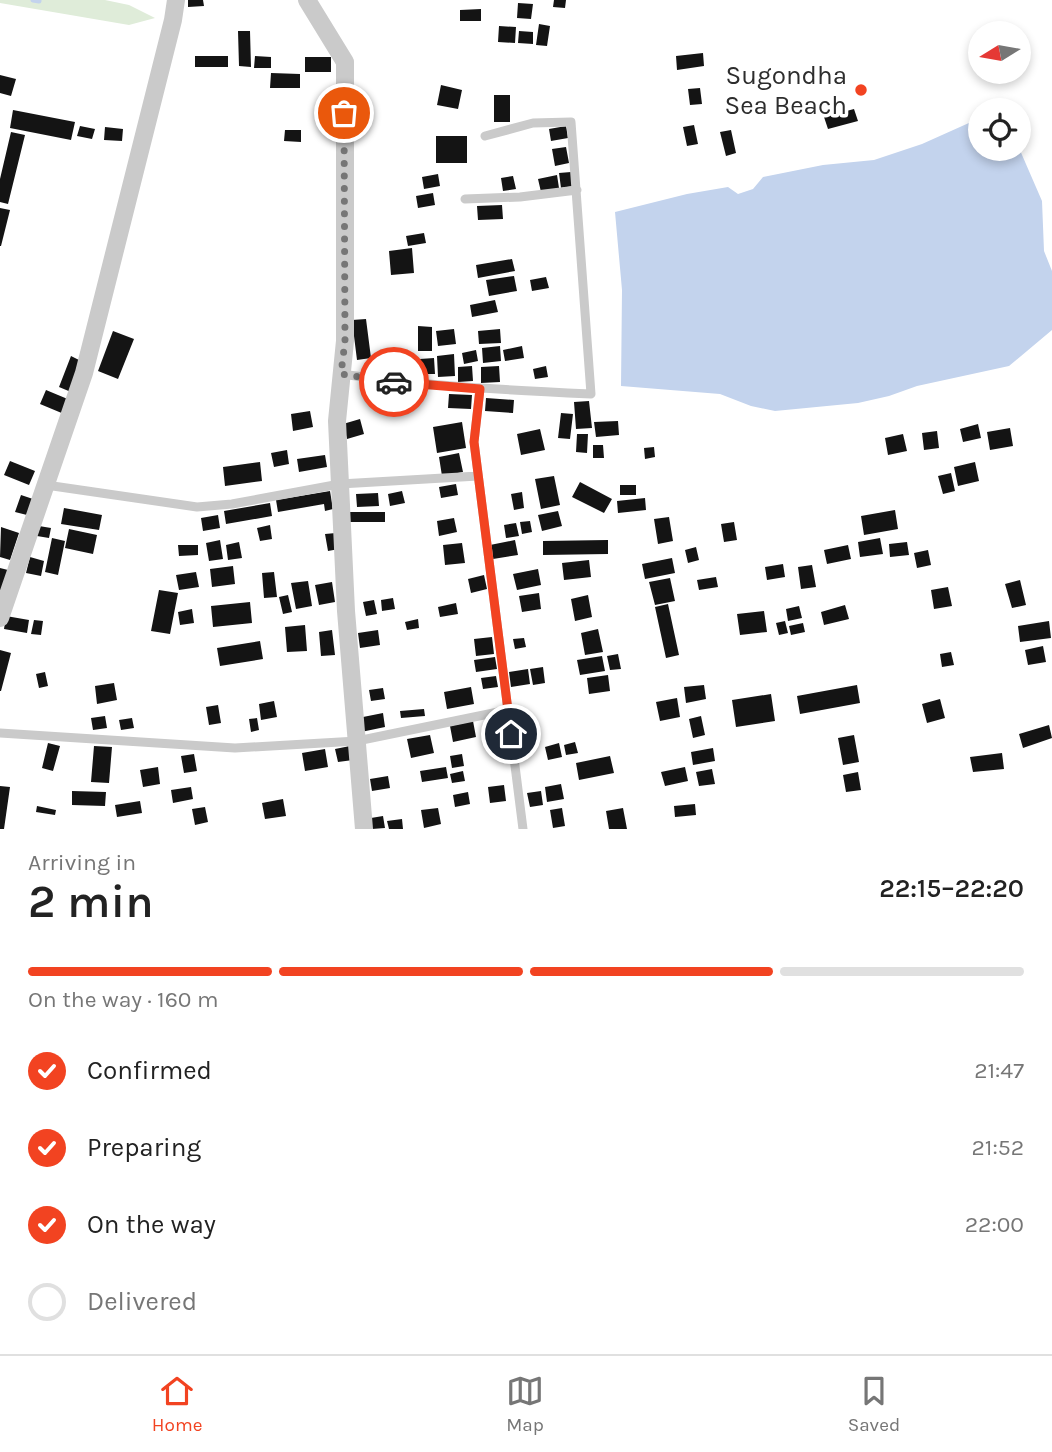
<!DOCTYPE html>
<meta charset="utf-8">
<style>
:root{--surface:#fff;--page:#f2f2f2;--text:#222;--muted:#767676;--line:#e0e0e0;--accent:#f24321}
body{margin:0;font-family:Karla,sans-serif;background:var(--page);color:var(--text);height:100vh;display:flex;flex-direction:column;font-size:26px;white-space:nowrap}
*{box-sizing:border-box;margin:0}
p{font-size:23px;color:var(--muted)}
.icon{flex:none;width:38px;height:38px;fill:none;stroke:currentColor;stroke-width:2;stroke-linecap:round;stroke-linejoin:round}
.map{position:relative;height:829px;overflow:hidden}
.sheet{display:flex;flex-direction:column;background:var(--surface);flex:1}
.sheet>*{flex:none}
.needle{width:46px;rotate:259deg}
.fabs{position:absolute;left:968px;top:21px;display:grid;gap:14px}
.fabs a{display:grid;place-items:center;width:63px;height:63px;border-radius:50%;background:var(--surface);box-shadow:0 4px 10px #0003;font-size:35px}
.pin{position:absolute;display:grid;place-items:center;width:60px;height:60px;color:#fff;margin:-30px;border:4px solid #fff;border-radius:50%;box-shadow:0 2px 7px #0007}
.courier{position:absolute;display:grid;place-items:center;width:70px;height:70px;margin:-35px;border:5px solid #f24321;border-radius:50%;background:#fff;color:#222;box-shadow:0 2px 9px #0007}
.headline em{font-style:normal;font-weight:600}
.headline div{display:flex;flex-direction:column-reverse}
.headline{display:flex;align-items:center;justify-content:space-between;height:119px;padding:0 28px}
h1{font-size:46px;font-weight:600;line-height:52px}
.bar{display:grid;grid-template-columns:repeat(4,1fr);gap:10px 7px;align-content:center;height:84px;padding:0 28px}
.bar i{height:9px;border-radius:5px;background:var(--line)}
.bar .active{background:var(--accent)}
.bar p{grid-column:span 4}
ol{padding:0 28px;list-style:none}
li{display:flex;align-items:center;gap:21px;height:77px}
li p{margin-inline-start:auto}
li .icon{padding:7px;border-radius:50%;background:var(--accent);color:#fff;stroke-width:4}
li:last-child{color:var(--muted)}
li i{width:38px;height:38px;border:4px solid var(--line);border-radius:50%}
.tabs{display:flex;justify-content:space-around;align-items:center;height:98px;border-top:2px solid var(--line);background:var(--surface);font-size:19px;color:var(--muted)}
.tabs a{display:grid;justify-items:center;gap:4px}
.tabs .active{color:var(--accent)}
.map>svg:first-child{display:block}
.green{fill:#dfecd9}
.water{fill:#c3d3ed}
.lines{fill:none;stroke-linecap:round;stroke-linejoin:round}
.stream{stroke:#c3d3ed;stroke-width:5}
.building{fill:#141414}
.service{stroke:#cacaca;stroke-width:9}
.minor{stroke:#cacaca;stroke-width:18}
.done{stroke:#767676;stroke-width:7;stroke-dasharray:0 12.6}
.route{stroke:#f24321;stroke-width:9}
.poi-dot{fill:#f24321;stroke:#fff;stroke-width:2.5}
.labels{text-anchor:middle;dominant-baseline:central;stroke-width:7;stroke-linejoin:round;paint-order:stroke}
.poi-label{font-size:26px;fill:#2d2d2d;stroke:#fff;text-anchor:end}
</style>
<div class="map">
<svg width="1052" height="829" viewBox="0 0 1052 829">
<rect width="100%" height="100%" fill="#fff"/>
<!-- green -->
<path class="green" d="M0,0H105L129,5L155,18L129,25L0,3Z"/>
<!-- water -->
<path class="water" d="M980,118V149L1019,148L1042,201L1044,251L1052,271V330L1009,366L917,386L889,396L858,403L775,411L751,406L720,394L621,386L622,290L615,212L687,194L728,187L738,194L753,189L763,177L823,165L874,160L922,144Z"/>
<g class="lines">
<!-- stream -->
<path class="stream" d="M33,0L39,1"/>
</g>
<!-- building -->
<path class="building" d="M188,0H203L204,6L188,7Z
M554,0H566L565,8L553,7Z
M518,3L533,4L531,19L517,18Z
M481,9V21H460V10Z
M539,24L550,26L547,46L536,45Z
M499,26L516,27L515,43L498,42Z
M238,31H250L251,67L239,66Z
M519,31L533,32V44L518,43Z
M703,53L704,66L677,70L676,56Z
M195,56H228V67H195Z
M255,56L271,57V68H254Z
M305,57H331V72H305Z
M271,73L300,74V88H270Z
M0,75L16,79L11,96L0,93Z
M441,85L462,90L458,109L437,105Z
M700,88L702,104L690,105L688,89Z
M494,95H510V122H494Z
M854,109L858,121L828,129L824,117Z
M13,110L75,122L71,140L10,128Z
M694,125L698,144L687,146L683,127Z
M80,126L95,129L92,139L77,136Z
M566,126L568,138L551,141L549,129Z
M105,127L123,129L122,141L104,140Z
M285,130H301V142L284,141Z
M731,130L736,153L726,156L720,132Z
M11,132L25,135L8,204L0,202V179Z
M436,136H467V163H436Z
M566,147L569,163L555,166L552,149Z
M571,172L573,186L561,188L559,173Z
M438,174L440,186L424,189L422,177Z
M557,175L559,188L541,192L538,179Z
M513,176L516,189L503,191L501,178Z
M433,193L435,205L418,208L416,196Z
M502,205L503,219L478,220L477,206Z
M0,208L10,210L1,246H0Z
M424,233L426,243L408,246L406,236Z
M412,248L414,273L391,275L389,251Z
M512,259L515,271L478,278L476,265Z
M514,276L517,291L489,296L486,280Z
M546,277L549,288L532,291L530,280Z
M495,300L498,312L472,317L470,305Z
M366,319L371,358L357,360L352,320Z
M418,326L432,327V351H418Z
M454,329L456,344L438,346L436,331Z
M500,329L501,343L479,344L478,331Z
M113,331L134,339L118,379L98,371Z
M500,346L501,361L483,363L482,348Z
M522,346L524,358L505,361L503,350Z
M476,350L478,361L464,364L462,353Z
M454,354L455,376L438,377L437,356Z
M71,356L83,362L71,392L59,387Z
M434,358L435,374H421L420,359Z
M472,366L473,381L458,382V367Z
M499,366L500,382L481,383V367Z
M546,366L548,377L535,379L533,369Z
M46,390L70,400L64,414L40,404Z
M449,394L472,395L471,409L448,408Z
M486,398L514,400L513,413L485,411Z
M589,401L592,428L576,429L574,402Z
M310,411L313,427L293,431L291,414Z
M561,413L573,414L570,439L558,438Z
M360,419L364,434L347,439L343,424Z
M618,421L619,435L596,437L594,422Z
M462,422L466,448L437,453L433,427Z
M978,424L981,438L963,442L960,429Z
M1010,428L1013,446L990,450L987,432Z
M540,429L545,450L521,455L517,434Z
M937,431L939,448L924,450L922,433Z
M577,434H588L587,453L576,452Z
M903,434L907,451L888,455L885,438Z
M593,445H603L604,458H593Z
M654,447L655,457L645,459L644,448Z
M287,450L289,464L274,467L271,453Z
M459,453L463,472L442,476L439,457Z
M325,455L327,467L299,472L297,459Z
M10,461L35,471L29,485L4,475Z
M260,462L262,481L225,486L223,467Z
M975,462L979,481L958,486L954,467Z
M951,473L955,491L943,494L938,476Z
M554,476L560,505L541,509L535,479Z
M580,482L612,499L604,513L572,497Z
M456,484L458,495L441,498L439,487Z
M620,485H636V495H620Z
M330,491L333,509L325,511L324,504L278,512L276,500Z
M402,491L405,503L390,506L388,494Z
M522,492L524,508L514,510L511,494Z
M378,493L379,506L357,507L356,494Z
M21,495L33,499L27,515L15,512Z
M645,498L646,510L618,513L617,501Z
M270,503L272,516L226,524L224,511Z
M64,508L102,515L99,530L61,524Z
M895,510L898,529L864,535L861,516Z
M558,511L562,526L542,531L538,515Z
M350,512H385V522H350Z
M218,515L220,528L203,531L201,518Z
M669,517L673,541L658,544L654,519Z
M454,518L457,532L439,536L437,521Z
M530,521L532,532L522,534L520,522Z
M734,522L737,540L724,542L721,524Z
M516,523L519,536L506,538L504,525Z
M270,525L272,539L260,541L257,528Z
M39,526L51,528L49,538L37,536Z
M1,527L19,533L10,560L0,557Z
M69,529L97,535L93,554L65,548Z
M336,533L339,549L328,551L325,534Z
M52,538L65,541L58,575L45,572Z
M880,538L883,554L860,557L858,542Z
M220,540L223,559L209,561L206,543Z
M515,540L518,555L493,559L490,545Z
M608,540V554L543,555V541Z
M239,542L242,558L228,560L226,545Z
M907,542L909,555L890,557L889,544Z
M462,543L465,563L445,565L443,545Z
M178,545H198V555L179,556Z
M848,545L851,559L827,564L824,550Z
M696,547L699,560L688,563L685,550Z
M928,550L931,565L917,568L914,553Z
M30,557L44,561L41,576L26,573Z
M672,558L675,573L645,579L642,564Z
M589,560L591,577L564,580L562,563Z
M783,564L785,577L767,580L765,567Z
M812,565L816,587L801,589L798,567Z
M233,566L235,584L212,587L210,569Z
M0,568L8,570L0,593Z
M538,569L541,585L517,590L513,574Z
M196,572L199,587L179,590L176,575Z
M274,572L277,597L264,598L262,573Z
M484,575L487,589L471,593L468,579Z
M716,577L718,587L699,590L697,580Z
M670,578L675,601L655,605L649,582Z
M1020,580L1026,605L1012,608L1005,584Z
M308,581L312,606L296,609L291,583Z
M332,582L335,602L319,605L315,585Z
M948,587L952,606L934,609L931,590Z
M159,590L178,593L170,634L151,631Z
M539,593L541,609L522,612L519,596Z
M288,595L292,612L283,614L279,597Z
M588,595L592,617L575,621L571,599Z
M393,598L395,609L382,611L381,600Z
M374,600L377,614L366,616L363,602Z
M250,602L252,623L213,627L211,606Z
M456,603L458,614L440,617L438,607Z
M668,604L679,655L666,658L655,607Z
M845,605L849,619L824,625L821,612Z
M799,606L802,618L788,621L786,609Z
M192,609L194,623L180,625L178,612Z
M764,611L767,632L740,635L737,614Z
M6,616L29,620L27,633L4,629Z
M418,619L419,628L407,630L405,622Z
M34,620L43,621L41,635L31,634Z
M785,621L788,633L779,635L776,623Z
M1049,621L1051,638L1020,642L1018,626Z
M803,623L805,632L791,635L789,626Z
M305,625L307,651L287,652L285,627Z
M598,629L603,652L585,655L581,633Z
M332,630L335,655L321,656L319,632Z
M378,630L380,645L360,648L358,633Z
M492,637L494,654L476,656L474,639Z
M524,638L526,647L515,649L513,639Z
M260,641L263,659L220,666L217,648Z
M1043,646L1046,662L1028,665L1025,650Z
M0,650L11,653L1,691H0Z
M951,652L954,665L942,667L940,654Z
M618,654L621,669L610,670L607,656Z
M602,656L605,671L580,675L577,660Z
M495,657L497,669L476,672L474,660Z
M543,667L545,683L533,685L530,669Z
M528,669L530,684L511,687L509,672Z
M45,672L48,686L39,688L36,674Z
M608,675L610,691L589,694L587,678Z
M496,676L498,687L483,689L481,678Z
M114,683L117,700L97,704L95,686Z
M704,685L706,699L686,703L684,687Z
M857,685L860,703L800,714L797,696Z
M471,687L474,704L447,709L444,692Z
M383,688L385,699L371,701L369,690Z
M771,694L775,721L736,727L732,700Z
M677,698L680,717L660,721L656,702Z
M940,699L945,718L927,723L922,704Z
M274,701L277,717L261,720L259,704Z
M218,705L221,723L209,725L206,707Z
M424,709L425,716L401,718L400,711Z
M383,713L385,727L361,732L358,718Z
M105,716L107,728L93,730L91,718Z
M701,716L705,735L693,738L689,719Z
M132,718L134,728L121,730L119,720Z
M257,718L259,730L251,732L249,719Z
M529,718L531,731L516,734L514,720Z
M473,721L476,737L453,742L450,726Z
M1049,725L1052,738L1023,748L1019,734Z
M430,735L434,753L411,758L407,739Z
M854,735L859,762L843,765L838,738Z
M575,742L578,753L566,755L564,745Z
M48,743L60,746L53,771L42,768Z
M559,743L562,757L548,760L545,747Z
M94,746L112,747L109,783L91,782Z
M350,746L353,760L338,762L335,749Z
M713,748L715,761L693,765L691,752Z
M325,749L328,767L305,771L302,753Z
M1002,753L1004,769L973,772L970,757Z
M194,754L197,771L184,773L181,756Z
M462,754L464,766L452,768L450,756Z
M610,756L614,773L579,780L576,763Z
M158,767L160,784L143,787L140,770Z
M446,767L448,778L422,782L420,771Z
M685,767L688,781L665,786L661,772Z
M712,769L715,784L699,786L696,772Z
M463,771L465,781L452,783L450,774Z
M858,772L861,790L846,792L843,775Z
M388,776L390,788L372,791L370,779Z
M561,784L564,799L547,802L545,787Z
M504,785L506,801L490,803L488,787Z
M0,786L10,787L4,829H0Z
M191,787L193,799L173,803L171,790Z
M72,791L106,792L105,806L72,805Z
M541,791L543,805L530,807L527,793Z
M468,792L470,804L455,807L453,795Z
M283,799L286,816L265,819L262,803Z
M140,801L142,813L117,817L115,805Z
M695,804L696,815L675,817L674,806Z
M37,806L56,810L55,815L36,812Z
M205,807L208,822L195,825L192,809Z
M438,808L441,824L424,828L421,810Z
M562,808L565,826L553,828L550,810Z
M623,808L627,829H609L606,811Z
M383,816L385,828L372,829L371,818Z
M402,819L403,829H389L387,821Z"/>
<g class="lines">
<!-- service -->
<path class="service" d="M465,199L520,197L577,190
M341,374C424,386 507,390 591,394L571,122L533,123L485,136
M480,389L474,442L523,829
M46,485L197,507L232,504L340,484L478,476
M0,733L235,748L357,741L508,710"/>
<!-- minor -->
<path class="minor" d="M307,0L345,62V341L337,421L346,611L364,829
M0,618L84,373L173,20L176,0"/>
</g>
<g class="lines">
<!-- done -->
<path class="done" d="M344,113L345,341L341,374L394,382"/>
<!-- route -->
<path class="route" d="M394,382L480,389L474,442L511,734"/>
</g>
<!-- markers -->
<circle class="poi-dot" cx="861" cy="90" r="7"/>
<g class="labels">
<!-- poi labels -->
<g class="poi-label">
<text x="847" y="75">Sugondha<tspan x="847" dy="30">Sea Beach</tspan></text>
</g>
</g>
</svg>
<div class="fabs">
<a><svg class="needle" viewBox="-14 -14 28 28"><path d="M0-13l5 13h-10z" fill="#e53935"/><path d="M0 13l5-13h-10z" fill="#767676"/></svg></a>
<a><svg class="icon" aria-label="locate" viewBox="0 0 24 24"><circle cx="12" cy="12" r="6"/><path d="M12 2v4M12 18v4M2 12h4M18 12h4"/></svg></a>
</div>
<div class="pin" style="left:344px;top:113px;background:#ea580c"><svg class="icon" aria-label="bag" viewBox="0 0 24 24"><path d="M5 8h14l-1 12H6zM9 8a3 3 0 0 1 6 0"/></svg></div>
<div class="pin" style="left:511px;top:734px;background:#1f2937"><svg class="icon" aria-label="home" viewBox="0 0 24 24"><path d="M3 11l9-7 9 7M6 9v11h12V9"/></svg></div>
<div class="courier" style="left:394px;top:382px"><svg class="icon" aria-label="car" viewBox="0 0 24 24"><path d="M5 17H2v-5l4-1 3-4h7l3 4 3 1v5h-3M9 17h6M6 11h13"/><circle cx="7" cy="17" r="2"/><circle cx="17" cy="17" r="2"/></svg></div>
</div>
<section class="sheet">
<div class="headline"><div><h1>2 min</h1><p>Arriving in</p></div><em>22:15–22:20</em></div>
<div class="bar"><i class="active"></i><i class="active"></i><i class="active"></i><i></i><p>On the way · 160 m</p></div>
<ol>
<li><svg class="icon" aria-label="check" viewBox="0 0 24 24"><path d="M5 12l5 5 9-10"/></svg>Confirmed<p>21:47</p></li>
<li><svg class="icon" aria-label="check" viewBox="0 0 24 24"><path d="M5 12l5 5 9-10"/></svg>Preparing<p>21:52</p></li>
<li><svg class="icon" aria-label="check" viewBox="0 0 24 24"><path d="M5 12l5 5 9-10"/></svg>On the way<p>22:00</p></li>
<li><i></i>Delivered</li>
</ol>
</section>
<nav class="tabs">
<a class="active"><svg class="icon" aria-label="home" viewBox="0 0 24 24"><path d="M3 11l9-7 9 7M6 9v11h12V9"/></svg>Home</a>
<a><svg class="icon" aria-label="map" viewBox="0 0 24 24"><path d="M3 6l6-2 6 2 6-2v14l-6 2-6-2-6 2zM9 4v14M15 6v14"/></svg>Map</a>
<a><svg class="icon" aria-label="saved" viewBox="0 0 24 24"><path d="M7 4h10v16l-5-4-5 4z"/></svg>Saved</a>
</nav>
